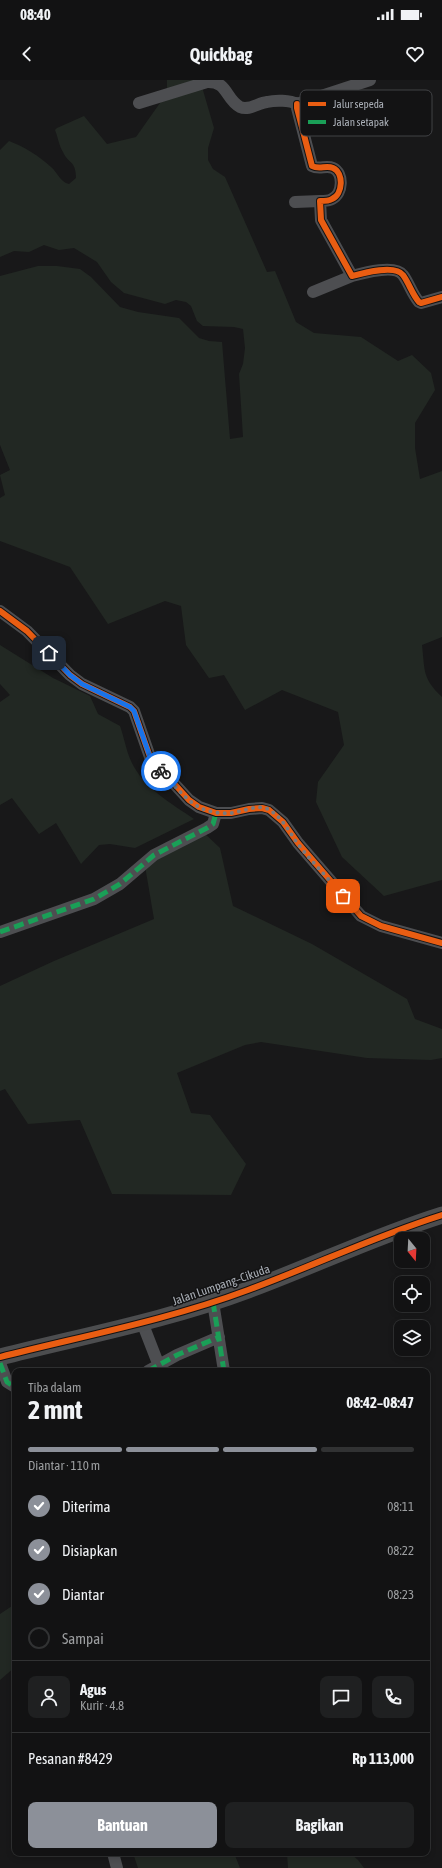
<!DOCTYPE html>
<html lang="id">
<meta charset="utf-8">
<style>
:root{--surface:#121213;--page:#1f2021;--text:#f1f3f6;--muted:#9c9ea0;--line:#313233;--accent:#8c9099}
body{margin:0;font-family:"Asap Condensed",sans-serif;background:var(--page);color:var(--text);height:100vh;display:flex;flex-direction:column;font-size:15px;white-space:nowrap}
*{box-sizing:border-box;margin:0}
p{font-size:13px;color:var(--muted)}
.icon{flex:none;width:22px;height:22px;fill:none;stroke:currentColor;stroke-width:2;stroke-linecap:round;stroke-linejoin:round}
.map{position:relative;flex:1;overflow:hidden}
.drawer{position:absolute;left:12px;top:1288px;width:418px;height:488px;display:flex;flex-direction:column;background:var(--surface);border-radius:8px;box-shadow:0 2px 6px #0003,0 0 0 1px var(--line)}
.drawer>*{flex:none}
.needle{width:26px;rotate:162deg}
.controls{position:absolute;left:394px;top:1152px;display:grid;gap:8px}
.controls a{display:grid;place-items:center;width:36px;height:36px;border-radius:8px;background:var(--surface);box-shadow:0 2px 6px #0003,0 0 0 1px var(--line);font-size:20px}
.pin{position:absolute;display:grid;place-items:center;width:34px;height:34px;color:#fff;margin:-17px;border-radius:8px;box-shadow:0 2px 6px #0006}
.courier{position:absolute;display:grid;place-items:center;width:40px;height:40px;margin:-20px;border:3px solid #1a73e8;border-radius:50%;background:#fff;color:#222;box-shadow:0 1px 5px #0007}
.summary em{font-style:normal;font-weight:700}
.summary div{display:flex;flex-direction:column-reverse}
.summary{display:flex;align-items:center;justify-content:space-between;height:68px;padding:0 16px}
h1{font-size:26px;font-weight:700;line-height:30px}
.bar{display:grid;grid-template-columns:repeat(4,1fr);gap:6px 4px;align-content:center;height:48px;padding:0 16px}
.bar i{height:5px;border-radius:3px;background:var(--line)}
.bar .selected{background:var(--accent)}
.bar p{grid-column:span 4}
.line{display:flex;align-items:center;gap:10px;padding:0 16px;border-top:1px solid var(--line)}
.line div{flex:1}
.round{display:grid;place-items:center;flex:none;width:42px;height:42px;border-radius:8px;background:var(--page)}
ol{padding:0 16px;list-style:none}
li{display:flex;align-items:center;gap:12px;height:44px}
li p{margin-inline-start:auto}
li .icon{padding:4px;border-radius:50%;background:var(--accent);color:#fff;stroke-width:4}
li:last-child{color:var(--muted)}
li i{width:22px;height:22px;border:2px solid var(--line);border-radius:50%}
.cta{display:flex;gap:8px;margin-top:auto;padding:8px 16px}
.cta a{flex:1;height:46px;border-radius:8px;background:var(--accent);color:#fff;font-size:16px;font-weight:700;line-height:46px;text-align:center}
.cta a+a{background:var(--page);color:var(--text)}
.status{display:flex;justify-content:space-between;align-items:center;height:28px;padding:0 20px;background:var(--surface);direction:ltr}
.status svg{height:11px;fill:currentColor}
header{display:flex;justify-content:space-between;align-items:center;height:52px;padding:0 16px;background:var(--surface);font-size:18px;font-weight:700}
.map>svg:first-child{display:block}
.green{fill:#222823}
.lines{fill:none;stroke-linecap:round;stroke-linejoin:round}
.street{stroke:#4d4e51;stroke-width:12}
.secondary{stroke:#4c4d4f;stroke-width:17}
.quiet{stroke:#1a9f57;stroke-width:5;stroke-dasharray:10 5;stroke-linecap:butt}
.cycleway-casing{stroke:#131314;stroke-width:8}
.cycleway{stroke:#e95d12;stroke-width:6}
.done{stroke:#787b80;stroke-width:4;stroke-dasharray:0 7.2}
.route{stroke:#1a73e8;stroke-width:5}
.labels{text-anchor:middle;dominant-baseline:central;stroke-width:3;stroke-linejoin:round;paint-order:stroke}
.street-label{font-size:12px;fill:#abb0b8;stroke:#131314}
.key{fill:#131314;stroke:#414245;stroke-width:1}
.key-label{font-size:11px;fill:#abb0b8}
</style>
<div class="status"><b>08:40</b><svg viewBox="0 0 49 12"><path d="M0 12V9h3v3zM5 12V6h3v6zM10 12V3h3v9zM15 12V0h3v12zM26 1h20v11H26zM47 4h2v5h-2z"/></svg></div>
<header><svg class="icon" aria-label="back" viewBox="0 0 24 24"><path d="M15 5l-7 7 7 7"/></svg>Quickbag<svg class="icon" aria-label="heart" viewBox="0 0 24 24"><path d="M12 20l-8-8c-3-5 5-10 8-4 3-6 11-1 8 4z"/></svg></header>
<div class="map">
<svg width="442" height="1788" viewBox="0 0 442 1788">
<rect width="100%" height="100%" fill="#181819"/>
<!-- green -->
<path class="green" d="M167,0H200L214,48L208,68V80L213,89L225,97L267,192L275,191L296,242L314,253L361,257L398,281L412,275L431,293L435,310L415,343V368L420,399L442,391V557L422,565C425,591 422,598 442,617V800L384,816L342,777L316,722L318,702L344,665L338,632L282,610L245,630L224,595L209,598L186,565L181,526L165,521L108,544L70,487L0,461V418L5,415L0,395L10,390L0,365V196L38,186H57L80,189L91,197L120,227L138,232L179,238L199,258L209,261L222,262L230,359L243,357L239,294L243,284L245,268L243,249L234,247L203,246L197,241L191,226L186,222L176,220L165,224L124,213L111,202L97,182L74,168L59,170L44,165L29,172L14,171L0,177V70L9,61C25,67 39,76 51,87C58,93 60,102 69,104L76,98C76,80 68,84 63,72C59,66 58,57 55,50L57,48L84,36L107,64L136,57L167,13Z
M0,565L53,598L90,616L98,634L120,646C124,657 126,670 131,681C143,708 171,723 194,739L135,768L110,764L99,765L81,784L56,743L39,754L12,718L0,725V622L10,615L0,604Z
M201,750L220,768L233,826L312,864L407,919L415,939L442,949V978L431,980L367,978L261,962L245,965L177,993L191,1033L210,1035L246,1084L231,1115L112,1114L80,1040L28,1044L5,1009L0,1011V906L54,881L154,839L144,780Z
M15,1524V1587L0,1600V1534Z
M133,1773H234L240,1788H138Z
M287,1773H350L358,1780L364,1788H288Z"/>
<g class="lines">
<!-- street -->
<path class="street" d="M139,23L207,2C228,1 225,19 240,27C249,31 258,23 267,22C275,20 290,20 297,24L370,0
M297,24V28L312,86C319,90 326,85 333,88C344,93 343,114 332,119C329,121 324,121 320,121L321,140L352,196C363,193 395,184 403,195C409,203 412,214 419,222L421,223L442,217
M295,122L320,121
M313,212L352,196
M0,531L27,551L70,595L82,604L130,627L134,631L150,677L189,720L199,727L216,733H231L249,729L262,728L269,730L283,742L298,763L361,836L381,846L442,863
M0,852L94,819L120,804L154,775L207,748L213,744L216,733
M213,1222L224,1291
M142,1242L161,1291
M0,1283L7,1302L15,1307
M148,1291L177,1275L219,1257
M113,1773L117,1788"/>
<!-- secondary -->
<path class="secondary" d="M0,1277C83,1256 168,1240 248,1210C313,1186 375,1156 442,1135"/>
<!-- quiet -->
<path class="quiet" d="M0,852L94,819L120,804L154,775L207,748L213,744L216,733
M213,1222L224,1291
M0,1283L7,1302L15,1307
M148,1291L177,1275L219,1257"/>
<defs>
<path id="cycleway" d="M297,24V28L312,86C319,90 326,85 333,88C344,93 343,114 332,119C329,121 324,121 320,121L321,140L352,196C363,193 395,184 403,195C409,203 412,214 419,222L421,223L442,217
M0,531L27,551L70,595L82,604L130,627L134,631L150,677L189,720L199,727L216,733H231L249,729L262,728L269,730L283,742L298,763L361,836L381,846L442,863
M0,1277C83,1256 168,1240 248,1210C313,1186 375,1156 442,1135"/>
</defs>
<!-- cycleway casing -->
<use href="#cycleway" class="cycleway-casing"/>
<!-- cycleway -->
<use href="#cycleway" class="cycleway"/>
</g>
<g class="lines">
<!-- done -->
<path class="done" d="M161,691C173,703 184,719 199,727C208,732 221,734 231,733C243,732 258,723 270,730C282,738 289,751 297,763C311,781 328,798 343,816"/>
<!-- route -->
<path class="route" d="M49,573L70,595L82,604L130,627L134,631L150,677L161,691"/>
</g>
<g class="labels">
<!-- street labels -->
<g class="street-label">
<text transform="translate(221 1205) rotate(-19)">Jalan Lumpang–Cikuda</text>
</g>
</g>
<!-- legend -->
<rect x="300" y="10" width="132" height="46" rx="6" class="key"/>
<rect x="308" y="22" width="18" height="4" fill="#e95d12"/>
<rect x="308" y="40" width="18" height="4" fill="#1a9f57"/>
<g class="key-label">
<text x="333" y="28">Jalur sepeda</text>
<text x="333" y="46">Jalan setapak</text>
</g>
</svg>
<div class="controls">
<a><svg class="needle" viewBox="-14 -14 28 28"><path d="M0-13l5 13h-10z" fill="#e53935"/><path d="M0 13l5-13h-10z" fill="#9c9ea0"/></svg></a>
<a><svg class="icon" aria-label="locate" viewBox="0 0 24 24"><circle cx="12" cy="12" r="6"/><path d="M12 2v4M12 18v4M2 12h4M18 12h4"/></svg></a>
<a><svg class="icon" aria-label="layers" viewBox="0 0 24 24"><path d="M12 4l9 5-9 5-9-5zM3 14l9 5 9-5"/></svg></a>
</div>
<div class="pin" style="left:343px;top:816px;background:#ea580c"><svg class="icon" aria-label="bag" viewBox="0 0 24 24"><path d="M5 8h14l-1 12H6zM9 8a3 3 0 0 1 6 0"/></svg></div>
<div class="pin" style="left:49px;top:573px;background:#1f2937"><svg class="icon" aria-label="home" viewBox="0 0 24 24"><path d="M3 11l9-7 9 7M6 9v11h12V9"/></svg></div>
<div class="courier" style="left:161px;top:691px"><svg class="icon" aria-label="bike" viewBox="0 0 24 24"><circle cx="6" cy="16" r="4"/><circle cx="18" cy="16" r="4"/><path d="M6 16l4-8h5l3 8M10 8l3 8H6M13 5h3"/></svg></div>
<section class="drawer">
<div class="summary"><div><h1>2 mnt</h1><p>Tiba dalam</p></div><em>08:42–08:47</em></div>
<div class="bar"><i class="selected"></i><i class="selected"></i><i class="selected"></i><i></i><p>Diantar · 110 m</p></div>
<ol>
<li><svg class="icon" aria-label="check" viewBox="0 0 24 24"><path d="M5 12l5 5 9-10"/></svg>Diterima<p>08:11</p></li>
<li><svg class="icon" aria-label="check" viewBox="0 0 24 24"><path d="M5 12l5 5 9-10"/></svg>Disiapkan<p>08:22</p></li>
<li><svg class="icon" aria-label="check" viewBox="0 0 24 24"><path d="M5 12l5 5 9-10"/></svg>Diantar<p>08:23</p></li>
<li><i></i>Sampai</li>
</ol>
<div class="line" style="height:72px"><a class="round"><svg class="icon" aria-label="person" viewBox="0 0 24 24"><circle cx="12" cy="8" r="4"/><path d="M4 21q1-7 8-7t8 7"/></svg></a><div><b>Agus</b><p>Kurir · 4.8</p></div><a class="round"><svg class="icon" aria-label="chat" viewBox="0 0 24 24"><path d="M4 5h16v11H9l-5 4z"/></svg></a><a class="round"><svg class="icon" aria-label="phone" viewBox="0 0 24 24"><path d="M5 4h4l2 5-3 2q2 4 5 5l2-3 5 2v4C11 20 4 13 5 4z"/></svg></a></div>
<div class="line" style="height:52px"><div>Pesanan #8429</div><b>Rp 113,000</b></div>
<div class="cta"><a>Bantuan</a><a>Bagikan</a></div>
</section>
</div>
